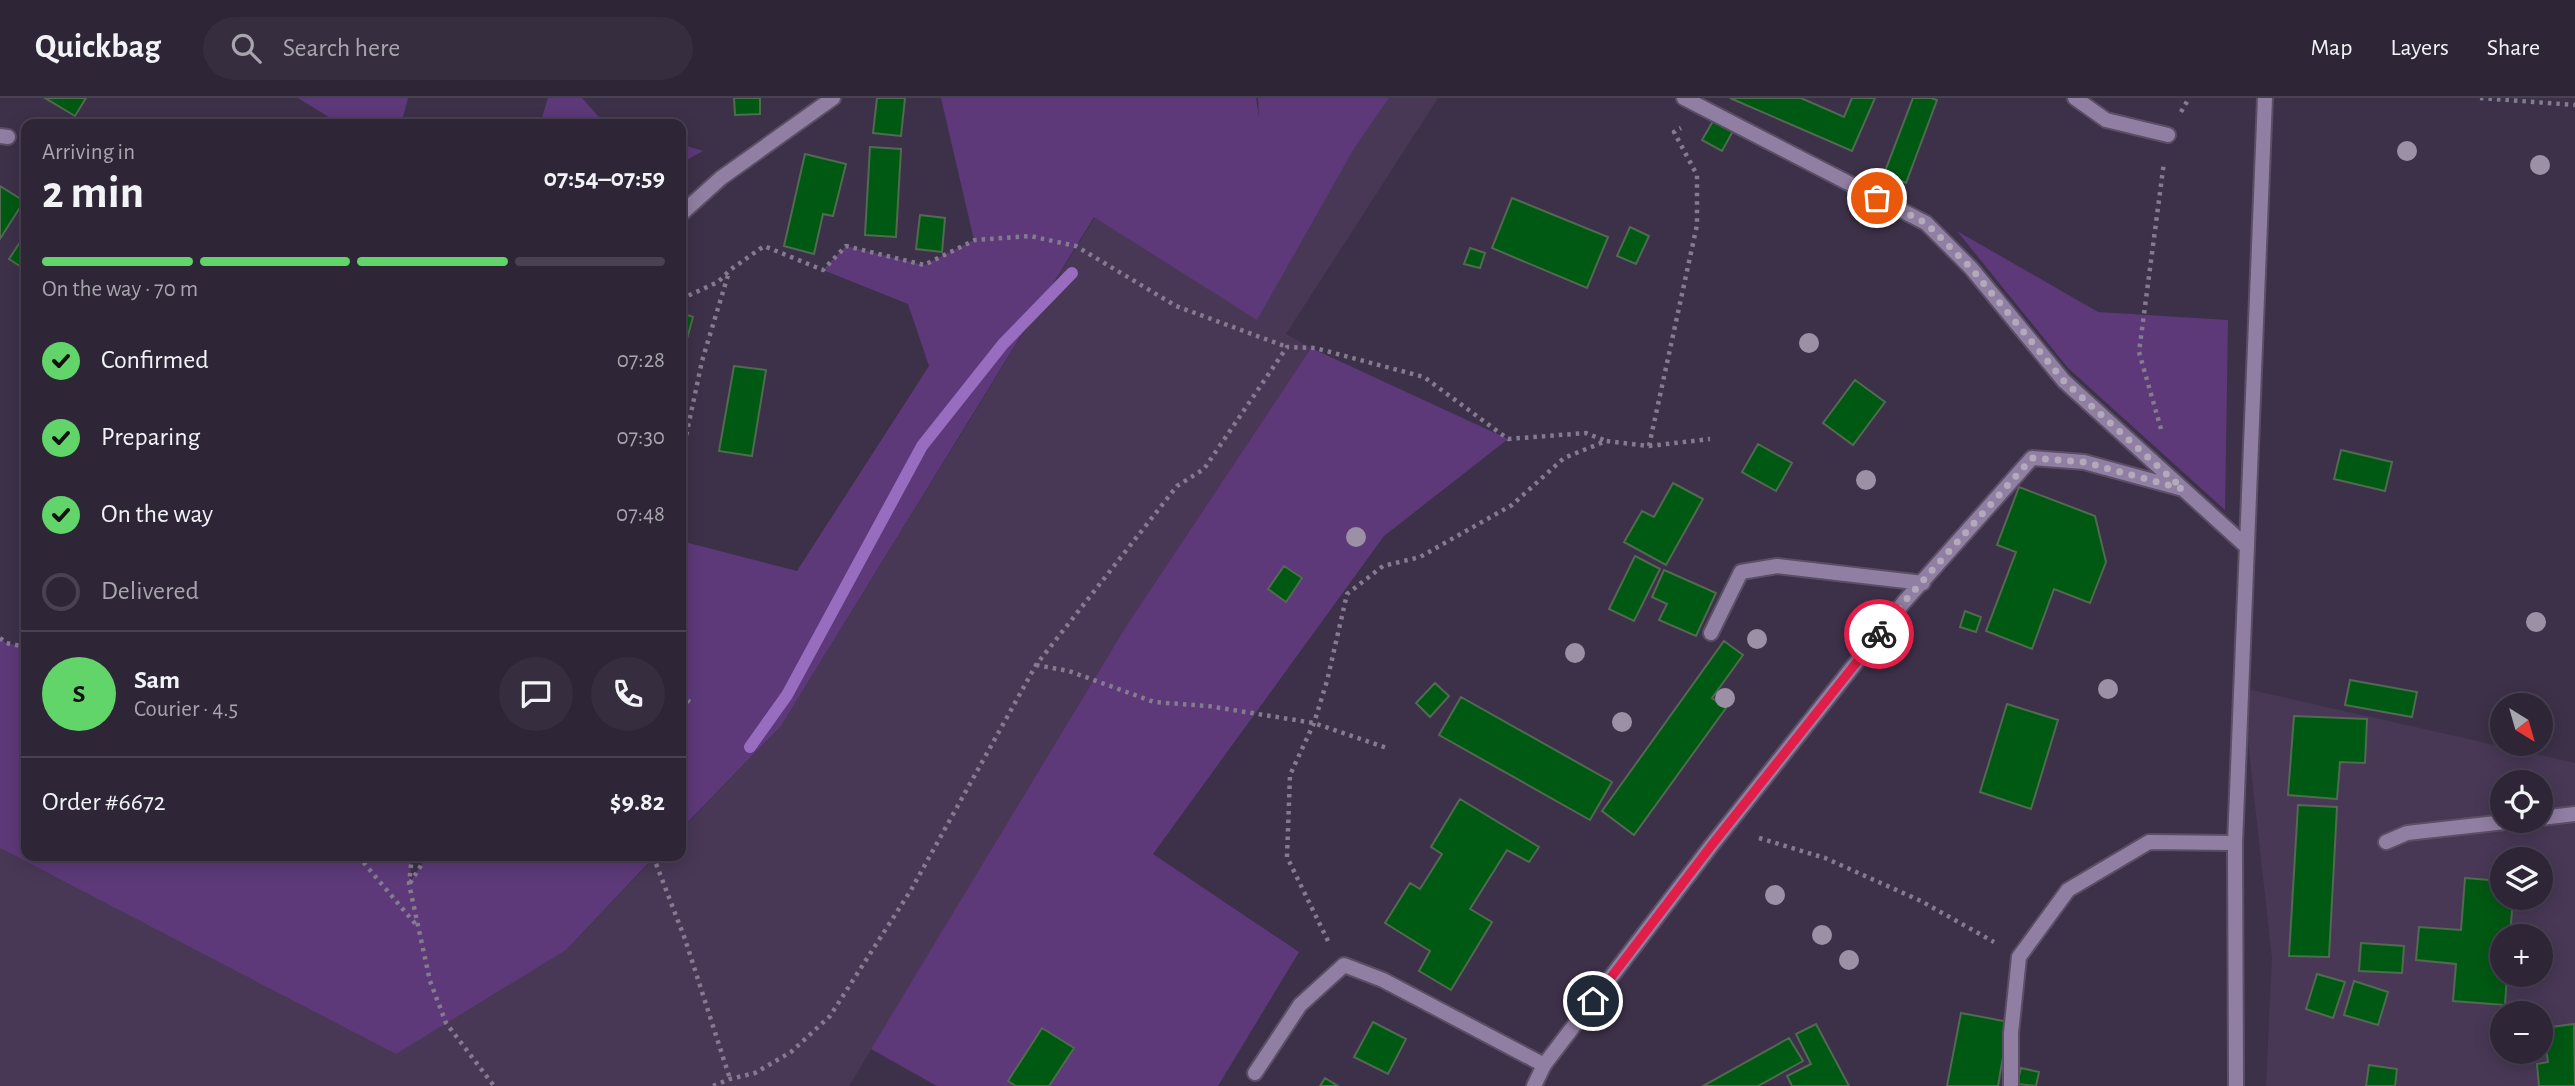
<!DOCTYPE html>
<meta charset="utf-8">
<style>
:root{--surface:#2e2537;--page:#362d3f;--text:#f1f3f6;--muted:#a7a5ad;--line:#494252;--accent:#61d46a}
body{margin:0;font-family:"Alegreya Sans",sans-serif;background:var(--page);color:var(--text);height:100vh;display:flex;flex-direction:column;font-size:26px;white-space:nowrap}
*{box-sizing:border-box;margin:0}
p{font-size:23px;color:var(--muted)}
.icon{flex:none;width:38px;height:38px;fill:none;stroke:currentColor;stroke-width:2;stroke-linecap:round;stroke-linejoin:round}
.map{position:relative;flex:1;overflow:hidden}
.sheet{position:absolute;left:21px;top:21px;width:665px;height:742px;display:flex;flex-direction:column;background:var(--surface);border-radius:14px;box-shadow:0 4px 18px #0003,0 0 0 2px var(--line)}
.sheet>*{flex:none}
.needle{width:46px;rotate:143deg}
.tools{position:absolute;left:2490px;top:595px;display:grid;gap:14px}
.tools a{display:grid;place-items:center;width:63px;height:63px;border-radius:50%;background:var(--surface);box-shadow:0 4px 18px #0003,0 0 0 2px var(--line);font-size:35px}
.pin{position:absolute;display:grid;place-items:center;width:60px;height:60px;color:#fff;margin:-30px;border:4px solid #fff;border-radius:50%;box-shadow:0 2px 7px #0007}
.courier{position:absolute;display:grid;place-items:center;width:70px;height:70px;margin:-35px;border:5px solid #e11d48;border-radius:50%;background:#fff;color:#222;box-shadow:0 2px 9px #0007}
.overview em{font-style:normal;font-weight:700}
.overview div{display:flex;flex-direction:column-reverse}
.overview{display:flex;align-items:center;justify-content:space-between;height:119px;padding:0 21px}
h1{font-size:46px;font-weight:700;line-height:52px}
.bar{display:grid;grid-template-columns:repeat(4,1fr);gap:10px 7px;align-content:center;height:84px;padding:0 21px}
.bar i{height:9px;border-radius:5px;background:var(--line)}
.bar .on{background:var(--accent)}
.bar p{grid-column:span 4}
.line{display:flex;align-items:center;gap:18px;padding:0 21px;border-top:2px solid var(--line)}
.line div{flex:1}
.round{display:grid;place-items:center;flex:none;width:74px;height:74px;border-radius:37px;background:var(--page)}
ol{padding:0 21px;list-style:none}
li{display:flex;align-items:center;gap:21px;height:77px}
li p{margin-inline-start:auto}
li .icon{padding:7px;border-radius:50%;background:var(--accent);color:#111;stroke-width:4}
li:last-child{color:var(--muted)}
li i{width:38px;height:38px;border:4px solid var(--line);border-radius:50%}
header{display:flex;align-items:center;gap:42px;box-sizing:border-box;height:98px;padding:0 35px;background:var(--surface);border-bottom:2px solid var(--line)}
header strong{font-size:33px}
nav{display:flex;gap:38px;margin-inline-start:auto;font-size:24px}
.search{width:490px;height:63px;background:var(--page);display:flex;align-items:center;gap:18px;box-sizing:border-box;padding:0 24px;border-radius:38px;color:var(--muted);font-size:26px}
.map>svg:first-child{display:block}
.built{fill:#483856;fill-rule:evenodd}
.green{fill:#5d3979}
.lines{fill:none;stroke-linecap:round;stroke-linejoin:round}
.stream{stroke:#986cbe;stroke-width:12}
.building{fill:#005912;stroke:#526952;stroke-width:2}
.service-casing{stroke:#5a4f65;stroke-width:18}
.minor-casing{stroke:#5a4f65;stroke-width:18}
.path{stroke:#857b8f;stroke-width:4.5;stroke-dasharray:3.5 5;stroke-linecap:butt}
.service{stroke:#917fa3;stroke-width:14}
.minor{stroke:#917fa3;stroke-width:14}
.tree{fill:#9b90a6}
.done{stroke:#b2a9bb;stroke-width:7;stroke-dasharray:0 12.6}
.route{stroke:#e11d48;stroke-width:9}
</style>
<header>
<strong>Quickbag</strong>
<div class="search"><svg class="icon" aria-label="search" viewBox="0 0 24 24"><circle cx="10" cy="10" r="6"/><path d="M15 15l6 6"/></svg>Search here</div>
<nav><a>Map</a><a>Layers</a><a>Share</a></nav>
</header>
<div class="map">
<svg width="2575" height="988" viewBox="0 0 2575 988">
<rect width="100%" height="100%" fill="#3d3149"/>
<!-- built -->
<path class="built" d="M1389,0H1438L1286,236L1311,250L1125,530L849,988H0V750L397,955L566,852L656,758H681V732L781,628L1095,119L1257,221L1355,49Z
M2242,590L2575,665V988H2266L2272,860ZM2502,684H2541V723H2502ZM2502,761H2541V800H2502ZM2502,838H2541V877H2502ZM2502,915H2541V954H2502Z"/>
<!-- green -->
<path class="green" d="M298,0H408L401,26H340Z
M548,0H582L598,18L622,26H540Z
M941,0H1256L1259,20L1258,0H1389L1355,49L1257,222L1094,119L781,628L681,731V443L797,473L929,268L908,206L823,172L846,148L924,167L974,142Z
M681,46L703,53L681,65Z
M1957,133L2098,214L2228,222L2225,412L2068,270Z
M1311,250L1508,341L1384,438L1153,756L1299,854L1218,988H937L871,951L1125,530Z
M0,540L6,545L26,549V758H416L411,764L410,784L427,758H655L566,852L396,956L0,750Z"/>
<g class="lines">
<!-- stream -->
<path class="stream" d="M750,649L787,597L922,348L1003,246L1072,175"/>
</g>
<!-- building -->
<path class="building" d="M45,0H86L75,18Z
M734,0H760V16L735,17Z
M877,0H905L901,38L873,35Z
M1730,0H1801L1844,19L1852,0H1875L1852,53Z
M1913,0H1931L1937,2L1906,85L1884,76Z
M1713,23L1733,33L1722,53L1702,42Z
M870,49L901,51L896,139L865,137Z
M805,56L846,66L833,118L823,116L814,156L784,148Z
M0,88L24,103L0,141Z
M1512,100L1608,139L1587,190L1492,150Z
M920,117L945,120L942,154L916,151Z
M1630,129L1649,138L1636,166L1617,158Z
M26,135V172L9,161Z
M1470,150L1485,155L1480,170L1464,166Z
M681,215L693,219L685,248L681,247Z
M734,268L766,272L752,358L719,353Z
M1855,282L1885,304L1853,347L1823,325Z
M1758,346L1792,365L1776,393L1742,374Z
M2341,352L2392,364L2385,393L2334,381Z
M1673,385L1703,401L1666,467L1624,444L1642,413L1654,419Z
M2019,389L2095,418L2106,464L2090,505L2054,491L2032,551L1986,533L2016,454L1997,447Z
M1635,458L1660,471L1634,523L1609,511Z
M1284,468L1302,480L1286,504L1268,491Z
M1664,472L1716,495L1696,538L1659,522L1667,506L1652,499Z
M1965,513L1981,519L1976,534L1960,529Z
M1724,543L1743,557L1712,600L1726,610L1634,737L1602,713Z
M2350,582L2417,594L2412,619L2345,607Z
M1435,585L1449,598L1430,619L1416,605Z
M1461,599L1612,684L1590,722L1439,637Z
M2007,606L2058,622L2031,711L1980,694Z
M2294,618L2367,621L2365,665L2340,664L2337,701L2288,697Z
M1460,701L1539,749L1529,764L1507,752L1470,811L1492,824L1451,892L1419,873L1430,853L1385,825L1410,785L1420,791L1442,756L1431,749Z
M2298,707L2337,709L2329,859L2289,858Z
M2465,780L2502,783V800H2513L2510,838H2502V877H2507L2505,907L2453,903L2456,866L2416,862L2419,829L2461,832Z
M2361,845L2404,848L2402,875L2359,873Z
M2317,876L2345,884L2333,920L2306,911Z
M2354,883L2388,894L2378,927L2344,917Z
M1961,915L2009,924L1998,988H1947Z
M1373,924L1406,941L1388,976L1354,959Z
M1816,926L1849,988H1792L1787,978L1811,966L1796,936Z
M2574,926L2575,988H2539L2537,966L2548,964L2543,930Z
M1042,930L1074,950L1049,988H1016L1008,983Z
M1789,940L1803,963L1758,988H1703Z
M2369,967L2397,971L2395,988H2366Z
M2021,970L2039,974L2036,988L2017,986Z
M1325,980L1338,988H1320Z"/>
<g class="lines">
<defs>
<path id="service" d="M2075,0L2106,22L2168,37
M1711,535L1741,474L1777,468L1923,485
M2541,720L2575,716
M2386,744L2407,735L2514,723
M1255,975L1300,907L1344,867L1383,882L1544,967
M2011,988V935L2019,859L2068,792L2149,744L2235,745"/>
<path id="minor" d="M1684,0L1926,125L1971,170L2064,283L2246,448
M0,38L8,39
M681,116L721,80L833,0
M1534,988L1544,967L1711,748L1904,504L2032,360L2084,364L2183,391
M2236,988L2235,745L2265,0"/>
</defs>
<!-- service casing -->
<use href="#service" class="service-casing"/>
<!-- minor casing -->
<use href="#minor" class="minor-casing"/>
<!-- path -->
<path class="path" d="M2480,0L2575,7
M2181,14L2189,0
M681,201L718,184L730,172L764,148L823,172L846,148L924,167L975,142L1030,138L1076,148L1176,208L1287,249
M2161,331L2139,254L2164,64
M1649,348L1697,127V77L1674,34L1681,30
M681,362L702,263L729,174
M0,540L6,545L26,549
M1036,567L1069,573L1154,604L1208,608L1314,625L1387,650
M681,598L690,604
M1759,740L1825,760L1921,803L1994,844
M358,758L418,829
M412,758L409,786L430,883L446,925L494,988
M653,758L685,841L730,981
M410,785L427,758
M1328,843L1287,759L1290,677L1314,625L1327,583L1347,496L1383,468L1420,459L1512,407L1564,360L1606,343L1649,348L1710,341
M713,988L730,981L755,975L791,954L830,918L911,792L1036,567L1177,388L1204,371L1287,249L1315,250L1424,279L1508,341L1586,335L1606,343"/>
<!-- service -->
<use href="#service" class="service"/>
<!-- minor -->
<use href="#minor" class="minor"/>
</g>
<!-- trees -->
<g class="tree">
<circle cx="2407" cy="53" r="10"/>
<circle cx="2540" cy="67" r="10"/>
<circle cx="1809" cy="245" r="10"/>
<circle cx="1866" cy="382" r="10"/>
<circle cx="1356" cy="439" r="10"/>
<circle cx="2536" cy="524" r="10"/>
<circle cx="1757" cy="541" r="10"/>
<circle cx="1575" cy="555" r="10"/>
<circle cx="2108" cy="591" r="10"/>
<circle cx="1725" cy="600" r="10"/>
<circle cx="1622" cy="624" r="10"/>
<circle cx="1775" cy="797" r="10"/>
<circle cx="1822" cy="837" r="10"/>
<circle cx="1849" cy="862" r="10"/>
</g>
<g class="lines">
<!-- done -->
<path class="done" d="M1877,100L1926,125L1971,170L2064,283L2183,391L2084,364L2032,360L1904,504L1879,536"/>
<!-- route -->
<path class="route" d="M1593,903L1711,748L1879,536"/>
</g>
</svg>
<div class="tools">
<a><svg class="needle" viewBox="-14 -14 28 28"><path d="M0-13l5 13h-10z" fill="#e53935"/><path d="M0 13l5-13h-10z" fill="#a7a5ad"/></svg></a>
<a><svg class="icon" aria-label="locate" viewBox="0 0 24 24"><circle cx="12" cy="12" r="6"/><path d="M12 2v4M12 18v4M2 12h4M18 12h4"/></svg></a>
<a><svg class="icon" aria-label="layers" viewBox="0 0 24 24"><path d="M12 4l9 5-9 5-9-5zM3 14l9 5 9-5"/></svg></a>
<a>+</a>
<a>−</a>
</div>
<div class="pin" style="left:1877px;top:100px;background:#ea580c"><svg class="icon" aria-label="bag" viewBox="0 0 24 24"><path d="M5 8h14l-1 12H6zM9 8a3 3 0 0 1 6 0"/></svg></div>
<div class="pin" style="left:1593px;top:903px;background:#1f2937"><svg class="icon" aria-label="home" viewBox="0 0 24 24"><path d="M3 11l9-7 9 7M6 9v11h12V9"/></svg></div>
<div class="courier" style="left:1879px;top:536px"><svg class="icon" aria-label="bike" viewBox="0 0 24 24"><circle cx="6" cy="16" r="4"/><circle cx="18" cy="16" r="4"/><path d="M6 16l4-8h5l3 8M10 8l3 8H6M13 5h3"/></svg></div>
<section class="sheet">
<div class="overview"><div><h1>2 min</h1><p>Arriving in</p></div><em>07:54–07:59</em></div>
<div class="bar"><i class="on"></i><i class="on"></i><i class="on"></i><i></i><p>On the way · 70 m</p></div>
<ol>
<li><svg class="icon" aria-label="check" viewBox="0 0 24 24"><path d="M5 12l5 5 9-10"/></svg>Confirmed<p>07:28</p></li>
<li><svg class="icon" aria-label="check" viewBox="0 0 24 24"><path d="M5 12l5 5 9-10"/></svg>Preparing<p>07:30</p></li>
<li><svg class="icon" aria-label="check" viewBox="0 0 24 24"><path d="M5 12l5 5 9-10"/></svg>On the way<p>07:48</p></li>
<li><i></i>Delivered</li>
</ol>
<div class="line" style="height:126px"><b class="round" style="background:var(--accent);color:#111">S</b><div><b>Sam</b><p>Courier · 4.5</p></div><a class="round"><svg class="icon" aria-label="chat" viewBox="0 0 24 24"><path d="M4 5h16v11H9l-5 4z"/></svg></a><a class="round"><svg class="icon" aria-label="phone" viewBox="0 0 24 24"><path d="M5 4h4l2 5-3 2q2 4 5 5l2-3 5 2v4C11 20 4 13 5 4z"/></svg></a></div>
<div class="line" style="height:91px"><div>Order #6672</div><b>$9.82</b></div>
</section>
</div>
